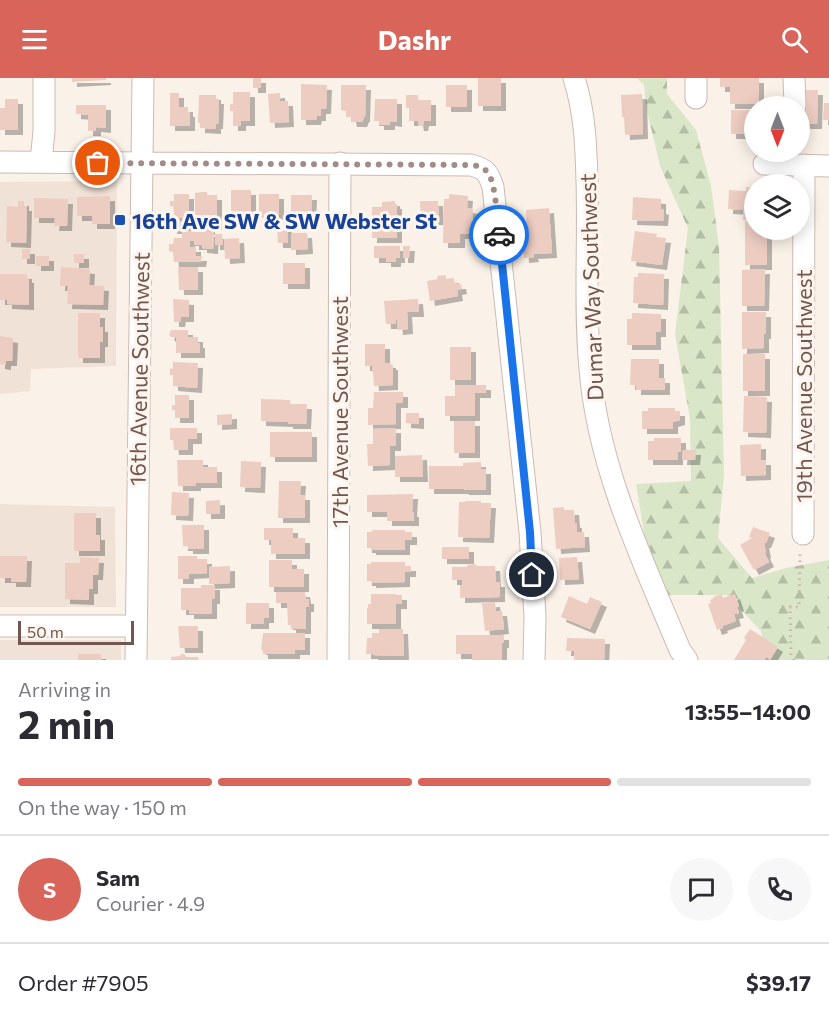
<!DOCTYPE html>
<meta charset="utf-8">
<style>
:root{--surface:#fff;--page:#f7f7f7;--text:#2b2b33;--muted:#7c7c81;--line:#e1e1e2;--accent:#d8645a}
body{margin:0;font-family:Commissioner,sans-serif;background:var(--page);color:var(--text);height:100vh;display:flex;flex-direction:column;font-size:22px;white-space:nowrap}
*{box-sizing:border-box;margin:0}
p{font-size:20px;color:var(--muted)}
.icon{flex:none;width:33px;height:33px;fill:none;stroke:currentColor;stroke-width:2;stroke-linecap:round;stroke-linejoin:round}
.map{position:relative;height:582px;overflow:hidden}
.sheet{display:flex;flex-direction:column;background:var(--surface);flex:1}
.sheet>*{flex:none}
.needle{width:39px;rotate:180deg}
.tools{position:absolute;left:744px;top:18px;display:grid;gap:12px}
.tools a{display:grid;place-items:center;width:66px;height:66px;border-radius:50%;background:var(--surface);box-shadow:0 3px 15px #0003;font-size:30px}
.scale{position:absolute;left:18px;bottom:15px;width:116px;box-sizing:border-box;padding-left:6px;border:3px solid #72564f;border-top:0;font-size:16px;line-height:21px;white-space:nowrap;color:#72564f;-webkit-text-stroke:4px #fdf5ee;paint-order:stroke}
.pin{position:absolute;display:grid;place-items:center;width:51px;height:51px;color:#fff;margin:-26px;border:3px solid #fff;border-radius:50%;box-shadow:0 2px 6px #0007}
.courier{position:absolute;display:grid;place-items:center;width:60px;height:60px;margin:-30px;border:4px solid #1a73e8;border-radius:50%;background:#fff;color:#222;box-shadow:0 2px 8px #0007}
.headline em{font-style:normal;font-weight:700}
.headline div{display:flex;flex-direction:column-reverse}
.headline{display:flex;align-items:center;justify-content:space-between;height:102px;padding:0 18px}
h1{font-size:39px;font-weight:700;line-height:45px}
.bar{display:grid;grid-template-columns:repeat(4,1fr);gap:9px 6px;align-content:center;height:72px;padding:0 18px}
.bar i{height:8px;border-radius:4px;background:var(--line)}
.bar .active{background:var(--accent)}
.bar p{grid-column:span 4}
.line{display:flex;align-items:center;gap:15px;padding:0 18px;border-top:2px solid var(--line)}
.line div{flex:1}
.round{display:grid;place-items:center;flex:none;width:63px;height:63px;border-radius:32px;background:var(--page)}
header{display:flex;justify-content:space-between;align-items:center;height:78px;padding:0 18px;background:var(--accent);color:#fff;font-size:27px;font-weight:700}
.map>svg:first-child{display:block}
.residential{fill:#f1e2d7}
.forest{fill:url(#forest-firs)}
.building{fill:#edcdc2;filter:url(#shadow)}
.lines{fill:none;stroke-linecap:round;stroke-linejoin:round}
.minor-casing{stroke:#cdbab2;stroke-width:23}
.path{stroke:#d2b1a6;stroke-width:3;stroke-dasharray:1.5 4.5;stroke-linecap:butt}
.minor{stroke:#fff;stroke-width:21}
.done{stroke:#a28c85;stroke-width:6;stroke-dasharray:0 10.8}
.route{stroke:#1a73e8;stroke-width:8}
.transit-dot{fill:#1a4fb4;stroke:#fdf5ee;stroke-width:2}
.labels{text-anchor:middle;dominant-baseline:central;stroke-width:6;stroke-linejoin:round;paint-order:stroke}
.transit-label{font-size:22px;font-weight:bold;fill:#164399;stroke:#fdf5ee;text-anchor:start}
.street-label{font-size:22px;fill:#72564f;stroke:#fdf5ee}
</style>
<header><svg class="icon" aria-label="menu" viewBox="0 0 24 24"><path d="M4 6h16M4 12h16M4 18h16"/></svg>Dashr<svg class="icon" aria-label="search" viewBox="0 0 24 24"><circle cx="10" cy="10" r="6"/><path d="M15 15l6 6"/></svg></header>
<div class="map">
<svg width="829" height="582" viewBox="0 0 829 582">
<defs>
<pattern id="forest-firs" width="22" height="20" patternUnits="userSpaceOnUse" patternTransform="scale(1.5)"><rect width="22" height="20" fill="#d9e7c8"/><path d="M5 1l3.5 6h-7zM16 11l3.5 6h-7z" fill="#b4bea5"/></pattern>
<filter id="shadow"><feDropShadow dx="5" dy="5" stdDeviation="0" flood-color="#0004"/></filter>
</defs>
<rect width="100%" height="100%" fill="#faf1e8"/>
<!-- residential -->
<path class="residential" d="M117,103L116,288L31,291L30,313L0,316V104Z
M0,426L115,429L116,529H0Z
M0,562H121V582H0Z"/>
<!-- forest -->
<path class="forest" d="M637,0H667V16L696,52L711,108L719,168L724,397L718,460L752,500L786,490L829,482V582H767L761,553L727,517H669L646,467L636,406L691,403L690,341L675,256L688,150L660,88L646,28L644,7Z"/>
<!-- building -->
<path class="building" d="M72,0H106V2L72,4Z
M253,0H261V10H253Z
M478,0H501V28H478Z
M720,0H759V26H730V9H720Z
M301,6L327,7L326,31H321V38H317L316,42H301Z
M341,7H366L365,39H364L362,44H352L351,39H346V33L341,32Z
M446,7H467V29H446Z
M800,12H818L817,46H800Z
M233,14H250V43H241V48H233V33H230V26H233Z
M170,15H179V29H188V34H190V48H170Z
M280,15V23H288L289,44L270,45L268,16Z
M642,16L643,56L625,57L624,39H622L621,17Z
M199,17H216V21H219L218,46H216V51L200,50V45H198Z
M406,17H418V22H431V43H424L423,48H419L418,43H409V30H406Z
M5,21H18V52H0V30H5Z
M375,21H397V44L390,43V47H379V43H374Z
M824,25H829V42H823Z
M76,27H106V50L96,49V53H88V37L76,36Z
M731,32H754V56H731Z
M746,109H754V142H743L744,132L728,131L729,112L746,113Z
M231,112H251V145H231Z
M202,114H207V117H217V147H210V152L197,153V144H203L202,142H195V115Z
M174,116H189V140H175L173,128H170V123H174Z
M259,116H279V137H275V140H261V137H259Z
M449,116L468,118L467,130L473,131L472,156H460V165H443L444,121H449Z
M291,117H312L311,137H291Z
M110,118V146H92V138H77V119Z
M633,119L661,121V131L664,132L663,143L632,142Z
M34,120L68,121L67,148H54L55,140H34Z
M18,123H24V128H27L26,165L6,164L7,128L18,129Z
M395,123V126H397V160H372V129H382V124Z
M420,123H438L439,142L421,143Z
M549,130L552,175L533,176L534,179L524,180L523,162L525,161L524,150L527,149L526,132Z
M173,143L189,144L188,151H172Z
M745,143H754V152H767V187H745Z
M277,149H287L288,165H278Z
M182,153L214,154L213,171L202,170V167H194V163H190V169H196V178H202L201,184H174L173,174L169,173V166H173L174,160H182Z
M635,153L657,156L656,159L666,160L662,187L631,183Z
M291,155H307L308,171L291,172Z
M215,156H222L223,167H215Z
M239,160L240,180L225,181L224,161Z
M374,168H400V180H396V184H386V180H374Z
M403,168H410L409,180H403Z
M22,171H30V181H22Z
M74,176H84V185H74Z
M36,178H49V188H36Z
M283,185H305V206H283Z
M61,189L90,191L89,207L104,208L103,227L67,226L68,208H60Z
M178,189H198V212H179Z
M765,191L764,228H742V192Z
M638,195L664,196L663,227L633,225L634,199H638Z
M0,196H27V200H29V227L7,226V222H0Z
M446,197V201L454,200L455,206H461L462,211L457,212L458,218L430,223L427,203L438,201L437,198Z
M173,221L189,222V239H181L180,244H174Z
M418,221L419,234H407L408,251L398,252L397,241L396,242V246H386L384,223Z
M742,234H766V256H764V270L742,271Z
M78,235H100V249H103V264H100V280H78Z
M632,235L661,236V254H656V267H627V241H632Z
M171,252H188V259H198V265H200V275H176V259H171L169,257Z
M0,258L13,260L12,283H6V287L0,286Z
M365,266H385V285H391V287H393V307L374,308L373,294H372V288H365Z
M450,269H471V302H450Z
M743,276H765V313H743Z
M631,281H659V300H665V312H636V307H630Z
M173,284L198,285L197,310L173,308V297H170V290L173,291Z
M455,307H486V315H475V338H445V318H455Z
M374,314H403V325H396V346L368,347V330H373Z
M175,317H189V340H175V332H172V327H175Z
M744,318L767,319L766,355L743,354Z
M261,321L290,322V326H307L306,346H288V344L261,343Z
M648,330H675V333H680V342L673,344V351H642V333H648Z
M406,335H419V346L406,345Z
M232,336V346L217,347V337Z
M454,343H475V375H454Z
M170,350H197V361H188V372H174L173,362H170Z
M396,350V368H390V387L368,388L367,366H373V351Z
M270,354H312V379H270Z
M654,360H681V374H678V382H648V363H654Z
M761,366V382H766V397L741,398L740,367Z
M683,372H696L695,382H682Z
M422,377L423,399H395V378Z
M177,382H203V389H217V405H196V408H178Z
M241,383L261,384L260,410L240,409Z
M481,384V391H486V412H464V411H429V388H463V385Z
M279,403H301L300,417H305V440H278Z
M172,414L189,415L188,438L171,437Z
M413,416L412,434H414V443H387V434H367V417Z
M220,422V436H206V423Z
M465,423H481V425H491L489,460L458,459L459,424H465Z
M564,429V432H574L575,445H577V454H584L585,469L556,471L553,430Z
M74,435H96V457H100V473H74Z
M182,447H204V471H188V468H183Z
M753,449L770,455L766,465H764L766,475L765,476L769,484L754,492L740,467L752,460L749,459Z
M264,450H293V460H305V476H271V462H264Z
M372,452H405V454H412V462H405V472H371V470H367V454H372Z
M442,469H469V481H442Z
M0,478H27L26,504H11V500H0Z
M178,478H197V481H207V495L189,496V501H178Z
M80,479L99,480L98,497H93V511H89V522L65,521V485H80Z
M577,479L579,501L560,502L559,480Z
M269,482H292V491H304V509H269Z
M371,484H405V488H411V494H405V504L371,505V503H367V486H371Z
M476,486V488H495L496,504H500V519L460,520V507H462V502H452V489H467V487Z
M230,488V505L209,506V489Z
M201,507H215V521H212V536H189V532H181V510H201Z
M276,514H305L306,521H309V529H306V551H291V547H288L287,525H276Z
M371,516H396V517H402V526H396V546H367V530H368V526H371Z
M722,516L723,520L735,516L739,528L737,529L739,535L734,536L736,543L722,548L723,550L717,552L708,526L711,525L710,522L714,520L713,519Z
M569,518L587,526L590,519L602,524L590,551L561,539Z
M495,524L496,533H502L504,551L485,553L482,525Z
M246,525H269V540H264V546H246Z
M178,548H198V570H180Z
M379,551H403L404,578L373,577V576H366L367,560H372V555H379Z
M750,551L778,569L770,582L766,579L764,582H734L746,562L744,560Z
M263,555H305V572H295V576H263V572H261Z
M456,557H504V565H502V582H472V576H456Z
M567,560L605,561L604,582H574V573H566Z
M78,576H101L102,582H78Z
M181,576H184L186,579H198L199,582H171V579L180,578Z"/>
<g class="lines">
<defs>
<path id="minor" d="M574,0C585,35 586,67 587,103C589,166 584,228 590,291C598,390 642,481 680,572L687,582
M696,0V20
M794,0L795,28
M0,84L471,87C486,91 488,94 493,109L530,454L535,539L534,582
M41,84L44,53V0
M764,86L829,88
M803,456L804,87
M0,548H136
M136,582L143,0
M338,582L340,85"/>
</defs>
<!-- minor casing -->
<use href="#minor" class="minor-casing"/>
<!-- path -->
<path class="path" d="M794,582L791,578L790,529H799L800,474"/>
<!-- minor -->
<use href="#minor" class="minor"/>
</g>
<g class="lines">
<!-- done -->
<path class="done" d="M98,85L471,87C478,88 484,89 488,95C496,106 497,142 499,157"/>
<!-- route -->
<path class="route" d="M499,157L530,454L532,497"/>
</g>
<!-- markers -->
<rect class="transit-dot" x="114" y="136" width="12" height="12" rx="3"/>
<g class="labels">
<!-- transit labels -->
<g class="transit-label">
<text x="132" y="142">16th Ave SW &amp; SW Webster St</text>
</g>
<!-- street labels -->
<g class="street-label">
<text transform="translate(591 209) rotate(-92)">Dumar Way Southwest</text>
<text transform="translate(139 291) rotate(-89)">16th Avenue Southwest</text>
<text transform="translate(803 308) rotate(-90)">19th Avenue Southwest</text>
<text transform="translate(339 334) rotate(-90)">17th Avenue Southwest</text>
</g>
</g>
</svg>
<div class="tools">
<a><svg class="needle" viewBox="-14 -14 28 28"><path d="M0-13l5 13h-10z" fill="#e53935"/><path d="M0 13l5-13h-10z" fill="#7c7c81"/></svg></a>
<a><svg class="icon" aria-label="layers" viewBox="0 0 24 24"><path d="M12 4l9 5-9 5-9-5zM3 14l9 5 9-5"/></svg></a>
</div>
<div class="scale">50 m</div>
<div class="pin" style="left:98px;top:85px;background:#ea580c"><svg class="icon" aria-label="bag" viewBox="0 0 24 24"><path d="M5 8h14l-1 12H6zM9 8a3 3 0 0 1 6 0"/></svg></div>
<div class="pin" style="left:532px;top:497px;background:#1f2937"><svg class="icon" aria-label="home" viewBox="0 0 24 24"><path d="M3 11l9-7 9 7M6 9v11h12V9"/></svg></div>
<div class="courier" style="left:499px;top:157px"><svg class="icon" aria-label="car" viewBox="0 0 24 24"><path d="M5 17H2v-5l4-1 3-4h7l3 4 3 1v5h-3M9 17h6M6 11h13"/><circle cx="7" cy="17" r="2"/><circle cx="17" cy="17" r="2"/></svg></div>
</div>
<section class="sheet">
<div class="headline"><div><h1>2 min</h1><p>Arriving in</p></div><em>13:55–14:00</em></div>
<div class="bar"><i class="active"></i><i class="active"></i><i class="active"></i><i></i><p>On the way · 150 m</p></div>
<div class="line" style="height:108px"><b class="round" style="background:var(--accent);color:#fff">S</b><div><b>Sam</b><p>Courier · 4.9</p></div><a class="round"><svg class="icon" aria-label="chat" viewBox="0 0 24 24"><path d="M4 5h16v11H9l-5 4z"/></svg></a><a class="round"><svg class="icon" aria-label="phone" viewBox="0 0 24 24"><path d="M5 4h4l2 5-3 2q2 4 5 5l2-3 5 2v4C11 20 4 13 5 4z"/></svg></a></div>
<div class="line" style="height:78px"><div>Order #7905</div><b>$39.17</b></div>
</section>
